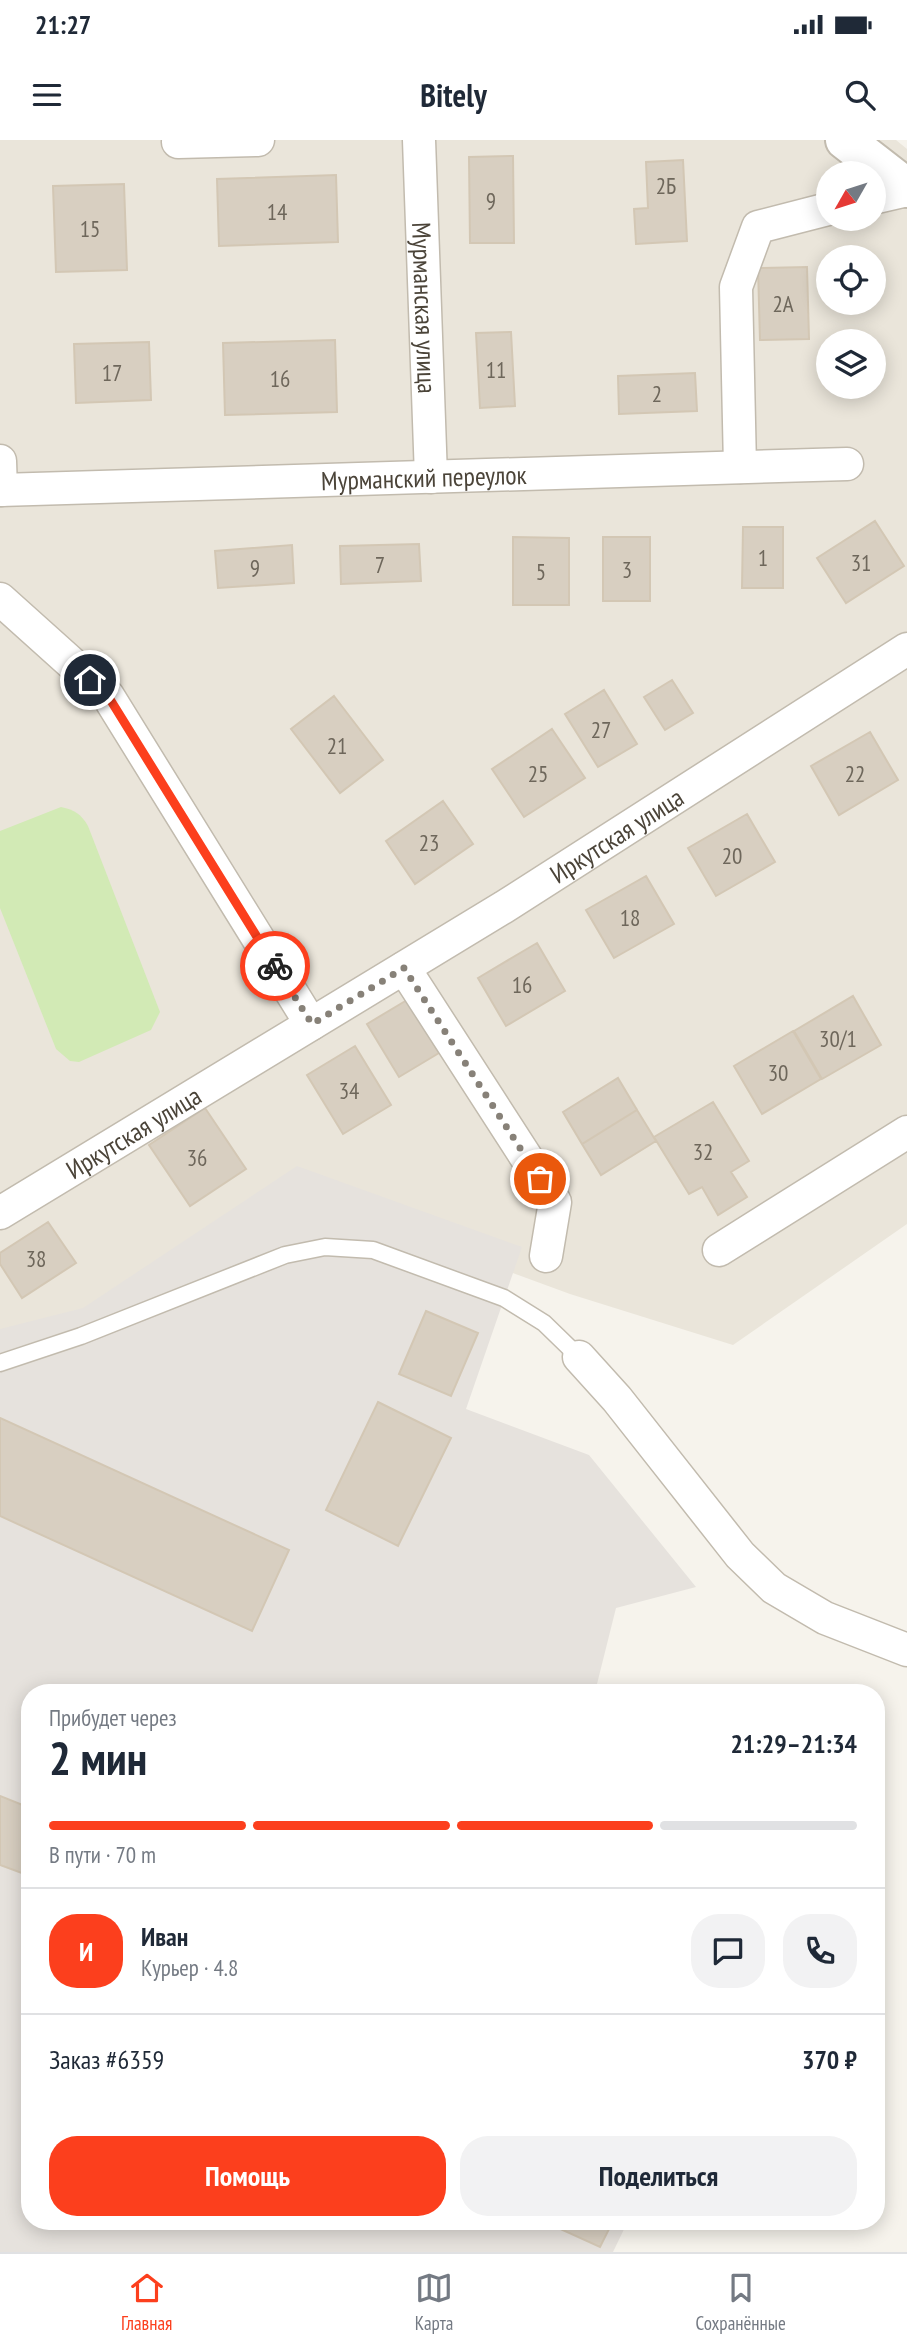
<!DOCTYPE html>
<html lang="ru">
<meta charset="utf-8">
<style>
:root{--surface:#fff;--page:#f2f2f3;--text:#1f2937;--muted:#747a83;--line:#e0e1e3;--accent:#fc3f1d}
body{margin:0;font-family:"PT Sans Narrow",sans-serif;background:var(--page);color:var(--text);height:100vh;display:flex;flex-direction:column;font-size:26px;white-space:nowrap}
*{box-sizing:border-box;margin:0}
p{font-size:23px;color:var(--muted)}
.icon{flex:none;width:38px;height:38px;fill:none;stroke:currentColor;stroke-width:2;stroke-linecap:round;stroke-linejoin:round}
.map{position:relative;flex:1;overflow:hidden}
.drawer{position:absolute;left:21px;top:1544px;width:864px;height:546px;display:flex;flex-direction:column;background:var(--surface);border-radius:28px;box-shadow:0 4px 18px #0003}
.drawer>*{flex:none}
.needle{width:46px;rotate:231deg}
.fabs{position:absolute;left:816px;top:21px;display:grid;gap:14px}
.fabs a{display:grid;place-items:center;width:70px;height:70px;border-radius:50%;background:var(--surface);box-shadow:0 4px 18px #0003;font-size:35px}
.pin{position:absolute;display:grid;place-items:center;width:60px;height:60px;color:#fff;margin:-30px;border:4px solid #fff;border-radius:50%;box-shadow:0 2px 7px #0007}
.courier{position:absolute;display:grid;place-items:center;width:70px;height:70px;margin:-35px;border:5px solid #fc3f1d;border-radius:50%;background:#fff;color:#222;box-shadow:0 2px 9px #0007}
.head em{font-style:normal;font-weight:800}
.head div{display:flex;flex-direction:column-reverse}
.head{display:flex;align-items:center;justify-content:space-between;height:119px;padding:0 28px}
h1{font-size:46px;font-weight:800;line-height:52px}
.bar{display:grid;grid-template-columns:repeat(4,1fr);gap:10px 7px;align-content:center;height:84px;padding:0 28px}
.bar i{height:9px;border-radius:5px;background:var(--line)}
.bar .selected{background:var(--accent)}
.bar p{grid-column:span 4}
.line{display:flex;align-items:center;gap:18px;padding:0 28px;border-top:2px solid var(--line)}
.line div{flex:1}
.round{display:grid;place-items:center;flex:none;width:74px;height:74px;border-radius:28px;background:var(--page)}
.action{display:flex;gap:14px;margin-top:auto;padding:14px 28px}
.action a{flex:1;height:80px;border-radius:28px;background:var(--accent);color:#fff;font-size:28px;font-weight:800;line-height:80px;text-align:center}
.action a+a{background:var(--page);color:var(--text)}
.status{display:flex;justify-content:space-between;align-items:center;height:49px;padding:0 35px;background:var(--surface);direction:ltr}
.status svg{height:19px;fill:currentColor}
header{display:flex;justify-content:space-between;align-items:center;height:91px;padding:0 28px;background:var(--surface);font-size:32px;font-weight:800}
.tabs{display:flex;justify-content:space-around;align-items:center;height:98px;border-top:2px solid var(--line);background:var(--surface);font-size:19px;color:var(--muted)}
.tabs a{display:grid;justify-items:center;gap:4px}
.tabs .selected{color:var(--accent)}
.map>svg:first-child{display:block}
.residential{fill:#eae5da;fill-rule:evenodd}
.industrial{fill:#e6e2dd}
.green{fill:#d2eab5}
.building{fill:#d8cfc1;stroke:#d3c7b4;stroke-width:2}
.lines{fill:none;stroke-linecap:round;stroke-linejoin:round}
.service-casing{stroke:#c2bbae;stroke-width:19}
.minor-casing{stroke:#c2bbae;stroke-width:35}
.tertiary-casing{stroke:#c2bbae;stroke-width:42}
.service{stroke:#fff;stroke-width:16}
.minor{stroke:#fff;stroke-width:32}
.tertiary{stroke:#fff;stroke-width:38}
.done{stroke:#878178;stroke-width:7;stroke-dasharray:0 12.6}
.route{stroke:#fc3f1d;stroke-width:9}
.labels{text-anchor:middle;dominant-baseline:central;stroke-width:5;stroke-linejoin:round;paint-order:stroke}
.number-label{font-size:23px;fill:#6e675b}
.street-label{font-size:26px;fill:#4b4439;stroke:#fff}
</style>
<div class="status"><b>21:27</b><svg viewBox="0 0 49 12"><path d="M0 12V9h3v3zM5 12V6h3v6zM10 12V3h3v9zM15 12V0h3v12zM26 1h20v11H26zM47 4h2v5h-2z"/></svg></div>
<header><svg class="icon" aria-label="menu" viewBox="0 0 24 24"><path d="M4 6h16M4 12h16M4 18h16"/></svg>Bitely<svg class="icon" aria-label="search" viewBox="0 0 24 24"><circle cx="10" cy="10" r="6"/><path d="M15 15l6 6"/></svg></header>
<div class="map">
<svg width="907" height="2112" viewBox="0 0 907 2112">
<rect width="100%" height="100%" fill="#f6f3ec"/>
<!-- residential -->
<path class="residential" d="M0,0H896L907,9V1084L733,1205L570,1154L300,1055L0,1246ZM828,33H873V79H828ZM828,117H873V163H828ZM828,201H873V247H828Z"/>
<!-- industrial -->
<path class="industrial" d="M297,1026L522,1107L466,1269L589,1315L696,1447L616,1468L595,1552H30V2081H628L613,2112H0V1189L83,1168Z"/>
<!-- green -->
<path class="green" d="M61,667C75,670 81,674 88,686L160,872L151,890L79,922L70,921L56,909L0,768V691Z"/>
<!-- building -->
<path class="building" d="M513,16L514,103H470L469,17Z
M683,20L687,101L636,104L634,69L648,68L646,22Z
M336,35L338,102L219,106L217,39Z
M124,44L127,130L56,132L53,46Z
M807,127L809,199L760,200L758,128Z
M511,192L515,266L480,268L476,193Z
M335,200L337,272L225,275L223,203Z
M149,202L151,260L76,263L74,204Z
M695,233L697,271L619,274L618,236Z
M875,381L904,426L846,463L817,418Z
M743,387H783V448H742Z
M513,397L569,398V465H513Z
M603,397H650V461H603Z
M419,404L421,441L341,444L340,406Z
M292,405L294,443L218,448L215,411Z
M672,540L693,573L665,590L644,557Z
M604,550L637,604L598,627L565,574Z
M334,556L383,620L340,653L291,589Z
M552,589L585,638L524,677L492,629Z
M870,592L898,640L839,675L811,626Z
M443,661L473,704L415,744L386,701Z
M747,674L775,722L716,756L688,708Z
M646,736L674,784L614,818L586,770Z
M537,803L565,851L506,886L478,838Z
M853,856L881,905L822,939L794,891Z
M407,860L439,913L399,937L367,884Z
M793,891L821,939L762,974L734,926Z
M355,906L391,965L343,994L307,935Z
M618,938L637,970L582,1004L563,972Z
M713,962L749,1021L731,1032L747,1057L718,1075L702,1047L689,1054L654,997Z
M205,968L246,1029L190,1066L149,1005Z
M637,970L656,1001L601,1035L582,1004Z
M48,1082L76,1123L22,1158L0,1124V1113Z
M426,1171L478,1193L451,1256L399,1234Z
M378,1262L451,1298L398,1406L326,1370Z
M0,1278L289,1410L252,1491L0,1376Z
M0,1656L30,1668V1736L0,1725Z
M543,2081H613L600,2107Z"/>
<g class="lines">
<defs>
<path id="service" d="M0,1223L81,1196L285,1115L325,1107L373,1110L504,1158L544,1183L579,1217"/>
<g id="minor">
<path id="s1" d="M419,0L431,337"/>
<path d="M178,2L258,0"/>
<path d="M873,58L907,50"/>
<path d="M0,321L1,350"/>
<path d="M740,327L736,147L758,87L828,69"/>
<path id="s2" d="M0,350L847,324"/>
<path d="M0,459L108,556L311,884"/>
<path d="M404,828L555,1062L546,1116"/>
<path id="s3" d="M0,1073L504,767L907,509"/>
<path d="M719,1110L907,992"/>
<path d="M579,1217L617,1259L740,1415L774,1448L825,1478L907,1510"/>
</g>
<path id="tertiary" d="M845,0L907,48"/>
</defs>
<!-- service casing -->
<use href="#service" class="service-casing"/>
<!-- minor casing -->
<use href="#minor" class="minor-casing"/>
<!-- tertiary casing -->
<use href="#tertiary" class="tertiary-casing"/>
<!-- service -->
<use href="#service" class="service"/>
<!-- minor -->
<use href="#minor" class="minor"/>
<!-- tertiary -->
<use href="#tertiary" class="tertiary"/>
</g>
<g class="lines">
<!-- done -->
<path class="done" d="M275,826L312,884L404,828L540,1039"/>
<!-- route -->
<path class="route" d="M90,540L108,556L275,826"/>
</g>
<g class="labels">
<!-- number labels -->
<g class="number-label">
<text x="666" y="45">2Б</text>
<text x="491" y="60">9</text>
<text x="277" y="71">14</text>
<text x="90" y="88">15</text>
<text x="783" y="163">2А</text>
<text x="496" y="229">11</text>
<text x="112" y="232">17</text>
<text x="280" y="238">16</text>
<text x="657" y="253">2</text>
<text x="763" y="417">1</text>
<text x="861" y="422">31</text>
<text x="380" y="424">7</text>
<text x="255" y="427">9</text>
<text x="627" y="429">3</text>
<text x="541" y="431">5</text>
<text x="601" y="589">27</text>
<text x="337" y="605">21</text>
<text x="538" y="633">25</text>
<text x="855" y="633">22</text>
<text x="429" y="702">23</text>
<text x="732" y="715">20</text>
<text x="630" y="777">18</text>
<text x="522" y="844">16</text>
<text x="838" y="898">30/1</text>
<text x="778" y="932">30</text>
<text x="349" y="950">34</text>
<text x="703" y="1011">32</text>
<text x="197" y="1017">36</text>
<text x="36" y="1118">38</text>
</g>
<!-- street labels -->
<g class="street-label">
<text stroke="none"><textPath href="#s1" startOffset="168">Мурманская улица</textPath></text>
<text stroke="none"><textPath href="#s2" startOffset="424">Мурманский переулок</textPath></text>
<text stroke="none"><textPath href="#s3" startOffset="723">Иркутская улица</textPath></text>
<text stroke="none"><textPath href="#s3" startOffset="156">Иркутская улица</textPath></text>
</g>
</g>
</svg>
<div class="fabs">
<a><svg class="needle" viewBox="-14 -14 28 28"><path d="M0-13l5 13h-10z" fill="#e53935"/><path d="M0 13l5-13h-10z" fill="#747a83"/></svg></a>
<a><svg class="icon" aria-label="locate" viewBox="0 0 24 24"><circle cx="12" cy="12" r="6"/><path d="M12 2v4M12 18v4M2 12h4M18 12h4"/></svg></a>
<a><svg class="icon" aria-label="layers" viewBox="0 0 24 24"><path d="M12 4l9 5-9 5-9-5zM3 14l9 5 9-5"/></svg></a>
</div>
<div class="pin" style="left:540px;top:1039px;background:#ea580c"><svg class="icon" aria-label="bag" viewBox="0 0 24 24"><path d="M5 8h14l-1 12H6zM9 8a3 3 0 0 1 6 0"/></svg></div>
<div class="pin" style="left:90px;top:540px;background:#1f2937"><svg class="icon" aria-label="home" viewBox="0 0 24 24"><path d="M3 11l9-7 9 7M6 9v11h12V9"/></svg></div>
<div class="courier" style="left:275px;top:826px"><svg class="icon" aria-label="bike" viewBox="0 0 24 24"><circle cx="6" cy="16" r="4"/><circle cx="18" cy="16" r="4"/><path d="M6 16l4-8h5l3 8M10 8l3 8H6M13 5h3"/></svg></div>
<section class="drawer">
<div class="head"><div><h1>2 мин</h1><p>Прибудет через</p></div><em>21:29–21:34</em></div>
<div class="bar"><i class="selected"></i><i class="selected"></i><i class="selected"></i><i></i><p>В пути · 70 m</p></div>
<div class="line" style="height:126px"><b class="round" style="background:var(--accent);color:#fff">И</b><div><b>Иван</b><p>Курьер · 4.8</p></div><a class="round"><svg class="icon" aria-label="chat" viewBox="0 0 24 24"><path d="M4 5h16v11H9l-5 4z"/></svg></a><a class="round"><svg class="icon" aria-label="phone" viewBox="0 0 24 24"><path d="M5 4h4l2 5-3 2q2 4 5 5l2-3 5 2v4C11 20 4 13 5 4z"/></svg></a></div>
<div class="line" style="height:91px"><div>Заказ #6359</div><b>370 ₽</b></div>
<div class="action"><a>Помощь</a><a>Поделиться</a></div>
</section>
</div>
<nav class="tabs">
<a class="selected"><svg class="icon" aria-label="home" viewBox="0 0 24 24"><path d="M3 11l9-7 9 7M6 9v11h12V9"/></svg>Главная</a>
<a><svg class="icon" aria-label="map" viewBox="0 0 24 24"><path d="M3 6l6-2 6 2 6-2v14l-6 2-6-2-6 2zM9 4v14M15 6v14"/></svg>Карта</a>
<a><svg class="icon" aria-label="saved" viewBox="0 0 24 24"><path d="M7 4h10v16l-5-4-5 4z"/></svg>Сохранённые</a>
</nav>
